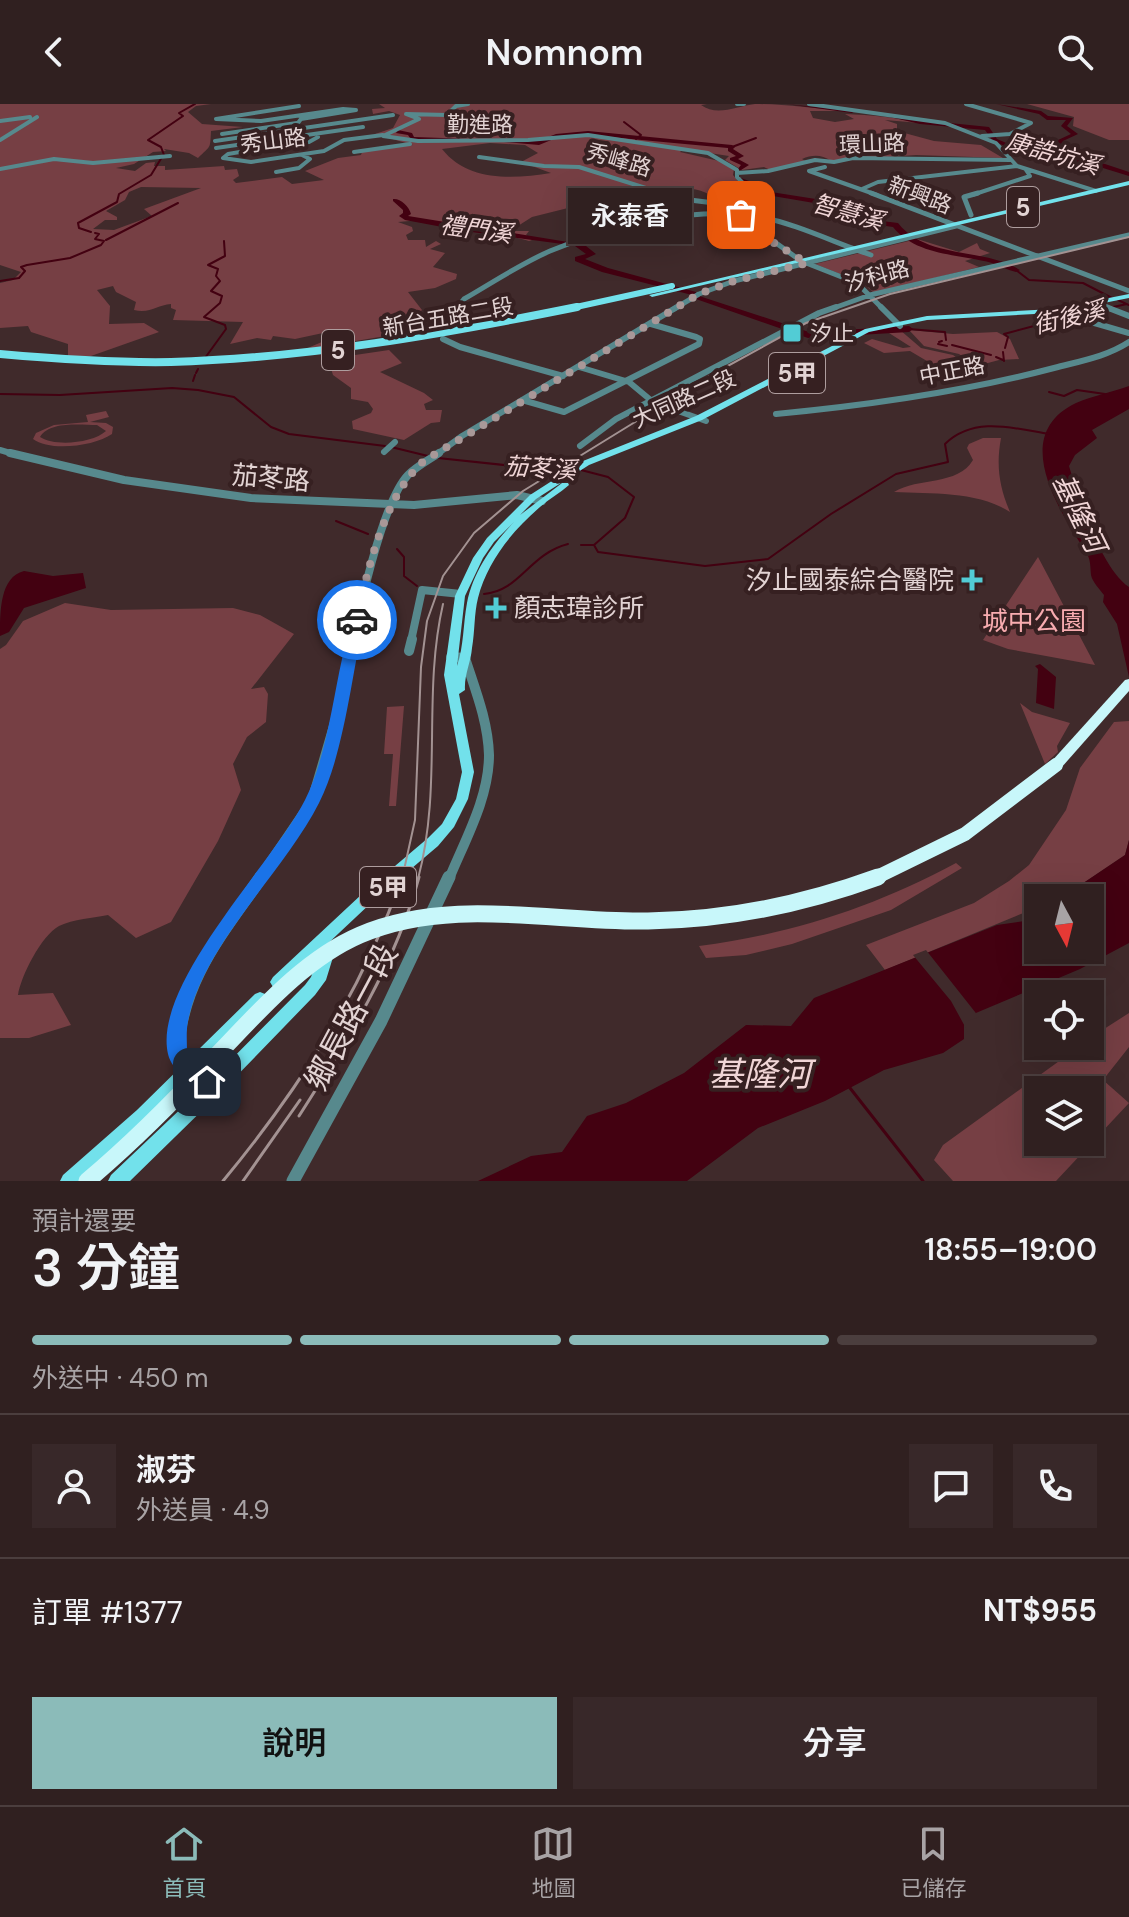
<!DOCTYPE html>
<html lang="zh-TW">
<meta charset="utf-8">
<style>
:root{--surface:#302020;--page:#382829;--text:#f1f3f6;--muted:#a8a3a5;--line:#4b3e3e;--accent:#8bbbb9}
body{margin:0;font-family:"DM Sans","Noto Sans TC",sans-serif;background:var(--page);color:var(--text);height:100vh;display:flex;flex-direction:column;font-size:30px;white-space:nowrap}
*{box-sizing:border-box;margin:0}
p{font-size:26px;color:var(--muted)}
.icon{flex:none;width:44px;height:44px;fill:none;stroke:currentColor;stroke-width:2;stroke-linecap:round;stroke-linejoin:round}
.map{position:relative;height:1077px;overflow:hidden}
.drawer{display:flex;flex-direction:column;background:var(--surface);flex:1}
.drawer>*{flex:none}
.needle{width:52px;rotate:173deg}
.fabs{position:absolute;left:1024px;top:780px;display:grid;gap:16px}
.fabs a{display:grid;place-items:center;width:80px;height:80px;border-radius:0px;background:var(--surface);box-shadow:0 8px 32px #0002,0 0 0 2px var(--line);font-size:40px}
.pin{position:absolute;display:grid;place-items:center;width:68px;height:68px;color:#fff;margin:-34px;border-radius:16px;box-shadow:0 4px 12px #0006}
.courier{position:absolute;display:grid;place-items:center;width:80px;height:80px;margin:-40px;border:6px solid #1a73e8;border-radius:50%;background:#fff;color:#222;box-shadow:0 2px 10px #0007}
.bubble{position:absolute;height:56px;border-radius:0px;background:var(--surface);box-shadow:0 8px 32px #0002,0 0 0 2px var(--line);font-size:26px;font-weight:600;line-height:56px;text-align:center}
.head em{font-style:normal;font-weight:600}
.head div{display:flex;flex-direction:column-reverse}
.head{display:flex;align-items:center;justify-content:space-between;height:136px;padding:0 32px}
h1{font-size:52px;font-weight:600;line-height:60px}
.bar{display:grid;grid-template-columns:repeat(4,1fr);gap:12px 8px;align-content:center;height:96px;padding:0 32px}
.bar i{height:10px;border-radius:6px;background:var(--line)}
.bar .current{background:var(--accent)}
.bar p{grid-column:span 4}
.line{display:flex;align-items:center;gap:20px;padding:0 32px;border-top:2px solid var(--line)}
.line div{flex:1}
.round{display:grid;place-items:center;flex:none;width:84px;height:84px;border-radius:0px;background:var(--page)}
.action{display:flex;gap:16px;margin-top:auto;padding:16px 32px}
.action a{flex:1;height:92px;border-radius:0px;background:var(--accent);color:#111;font-size:32px;font-weight:600;line-height:92px;text-align:center}
.action a+a{background:var(--page);color:var(--text)}
header{display:flex;justify-content:space-between;align-items:center;height:104px;padding:0 32px;background:var(--surface);font-size:36px;font-weight:600}
.dock{display:flex;justify-content:space-around;align-items:center;height:112px;border-top:2px solid var(--line);background:var(--surface);font-size:22px;color:var(--muted)}
.dock a{display:grid;justify-items:center;gap:4px}
.dock .current{color:var(--accent)}
.map>svg:first-child{display:block}
.green{fill:#763f44;fill-rule:evenodd}
.water{fill:#430111}
.pier{fill:#402a2b}
.lines{fill:none;stroke-linecap:round;stroke-linejoin:round}
.stream-far1{stroke:#430111;stroke-width:2}
.stream{stroke:#430111;stroke-width:3}
.river{fill:#430111;fill-rule:evenodd}
.minor-far5{stroke:#57898d;stroke-width:4}
.minor-far4{stroke:#57898d;stroke-width:5}
.minor-far3{stroke:#57898d;stroke-width:6}
.minor-far2{stroke:#57898d;stroke-width:8}
.minor-far1{stroke:#57898d;stroke-width:10}
.minor{stroke:#57898d;stroke-width:13}
.major{fill:#72e1eb;fill-rule:evenodd}
.highway{fill:#c8f7fa;fill-rule:evenodd}
.rail-far1{stroke:#a39292;stroke-width:2}
.rail{stroke:#a39292;stroke-width:3}
.major-bridge-far1{stroke:#72e1eb;stroke-width:6}
.major-bridge{stroke:#72e1eb;stroke-width:8}
.highway-bridge-far1{stroke:#c8f7fa;stroke-width:14}
.highway-bridge{stroke:#c8f7fa;stroke-width:17}
.route{fill:#1a73e8}
.done{stroke:#a99898;stroke-width:8;stroke-dasharray:0 14.4}
.poi-dot{fill:#52ccd5;stroke:#362021;stroke-width:3}
.labels{text-anchor:middle;dominant-baseline:central;stroke-width:8;stroke-linejoin:round;paint-order:stroke}
.far-street-label{font-size:22px;fill:#e2d3d3;stroke:#362021}
.far-poi-label{font-size:22px;fill:#e2d3d3;stroke:#362021;text-anchor:start}
.far-water-label{font-size:24px;font-style:italic;fill:#f0d5d6;stroke:#362021}
.shield{fill:#362021;stroke:#ae9d9e;stroke-width:2}
.shield-label{font-size:24px;font-weight:bold;fill:#e2d3d3}
.street-label{font-size:26px;fill:#e2d3d3;stroke:#362021}
.poi-label{font-size:26px;fill:#e2d3d3;stroke:#362021;text-anchor:end}
.park-label{font-size:26px;fill:#f8acb0;stroke:#362021}
.water-label{font-size:28px;font-style:italic;fill:#f0d5d6;stroke:#362021}
.near-street-label{font-size:32px;fill:#e2d3d3;stroke:#362021}
.near-water-label{font-size:34px;font-style:italic;fill:#f0d5d6;stroke:#362021}
</style>
<header><svg class="icon" aria-label="back" viewBox="0 0 24 24"><path d="M15 5l-7 7 7 7"/></svg>Nomnom<svg class="icon" aria-label="search" viewBox="0 0 24 24"><circle cx="10" cy="10" r="6"/><path d="M15 15l6 6"/></svg></header>
<div class="map">
<svg width="1129" height="1077" viewBox="0 0 1129 1077">
<rect width="100%" height="100%" fill="#402a2b"/>
<!-- green -->
<path class="green" d="M0,0H211L196,2L188,8L202,20L243,23L211,27C210,46 211,41 198,54L189,49L164,45L166,47L153,48L134,60L116,64L135,67L146,59L155,58L154,62H165V66L224,62L225,66L237,65L239,72L233,76L236,79L282,73L292,80L324,76L305,67L338,54L361,51L362,48L413,41L375,30L393,24L400,11L389,7L373,10L372,5L385,4L379,0H707L701,1C717,13 737,2 755,0C783,0 814,4 842,7H810L813,14L835,18L854,15L845,10C871,11 895,13 920,19L885,16L897,20V27L934,37L981,41L1003,54L916,51L831,57C821,50 812,51 802,55L807,58L770,66L764,63L742,66L725,56L729,52L683,45L680,48L719,57L734,65L733,71L739,78L736,87L721,88L713,93C692,77 644,85 615,91L612,94L616,96L604,95L532,113L510,127H529L526,131L532,136L529,137C507,130 481,132 462,116L433,120L421,116L398,118L412,123L413,127L406,131L408,136H425L426,143L436,137L441,140L430,145L445,149L433,163L457,170L456,175L435,184L408,188L422,206L397,230L303,246L336,232L337,226L295,235L273,232L271,236L257,234L230,240L243,218L173,216L176,206L171,204V200C157,201 150,210 134,206L136,198L116,188L113,182L97,186L110,202L109,220L144,219L159,228L91,252H68V240L31,228L28,222L0,224V179L13,176L21,168L0,161ZM490,39L525,41L538,49L521,58L551,69C513,75 468,78 442,45ZM141,83L201,84L144,105L152,112L114,126L93,125L105,116H117V113L106,107L125,96L129,88Z
M1027,0H1129V36H1109L1073,22L1074,13Z
M917,135L959,148L977,139L980,145L990,149L965,157L979,163L874,189L863,179L815,160Z
M900,226L921,244L953,251L960,256L932,260L910,247L884,249L864,239L872,235L903,244L911,243L889,229Z
M909,226L953,230L997,228L1010,235L1019,255L999,256L977,262L959,250L924,242Z
M389,246L402,259L380,268L424,289L433,296L424,300L426,306H442L440,318L431,319L404,336L353,325L352,317L371,309L373,305L368,298L351,295V284L333,271L328,255Z
M106,307L109,313L90,318L106,319L113,323L112,330C95,342 50,348 33,335L36,329L54,321L88,318L86,311ZM97,321L106,327C93,339 55,343 40,333C50,317 80,321 97,321Z
M983,334H1001C996,361 999,382 1010,408C978,387 932,390 894,388C918,373 958,382 973,356L967,344L969,340Z
M1038,453L1095,561L1008,545L983,536Z
M65,499L111,506L233,504L260,511L294,530L251,585L264,583L268,590L266,618L247,633L233,660L241,686L218,737L171,818L136,834L108,811C94,814 73,815 59,822C41,832 21,872 18,891L53,889L71,921L29,934H0V545L6,541L23,517Z
M1020,599L1032,608L1070,619L1057,642L1058,648L1045,660Z
M404,602L396,702H389L393,650H384L387,603Z
M1129,617V736L1125,751L1067,790L1058,794H1038V803L885,866L866,841L974,799L1009,777L1029,761L1066,706L1080,664L1114,618Z
M956,759L962,764L891,806L792,840L746,851L706,854L699,842C792,830 874,803 956,759Z
M1129,909V943L1103,976L1129,999L1056,1077H953L934,1056L943,1041L1080,942H1090V934ZM1090,986V1038H1038V986Z"/>
<!-- water -->
<path class="water" d="M1129,282V305L1092,326L1097,334L1075,351L1069,362C1079,395 1101,464 1129,483V573L1117,520L1103,498L1104,491C1100,486 1092,477 1091,471C1090,462 1091,456 1086,448C1059,406 1009,331 1076,299C1092,292 1112,288 1129,282Z
M24,467L53,472L83,469L86,484L24,504L9,528L0,532C0,507 0,473 24,467Z
M1040,560L1056,573L1054,605L1036,599L1038,565L1035,562Z
M1129,736V839L1080,865L964,914V935L943,949L884,966L825,997L758,1024L687,1077H478L531,1052L562,1048L587,1012L626,999L684,969L746,921L791,922L814,894L997,821L1038,815V846H1090V794H1067V790L1125,751Z"/>
<!-- pier -->
<path class="pier" d="M926,846L979,913L968,917V928L951,897L913,851Z"/>
<g class="lines">
<!-- stream-far1 -->
<path class="stream-far1" d="M624,18L641,31L636,35
M732,43L756,34
M164,51L161,43L148,36L183,12L179,9L195,0
M91,128L79,124L78,119L117,98L119,90L151,71L162,53
M106,136L178,99
M1016,166L1029,176L1083,179L1112,194
M0,177L19,174L25,167L21,163L27,161L70,154L101,141L104,137L95,135L99,130L95,129
M1118,196L1129,201
M1113,203L1127,200
M1074,210L1103,204
M909,225L945,228L946,236
M939,238L942,237
M938,240L947,242
M952,241L991,251
M1005,244L1008,233L1004,230L1064,214
M1003,248L1004,257
M996,253L1003,256
M205,254L226,225L225,221L204,213L220,199L222,192L211,187L220,177L216,172L218,165L208,161L225,152L224,137
M196,269L198,265
M193,277L195,271
M1049,288L1064,292L1077,286L1105,290
M0,290L60,291L172,284L198,286L234,293L271,323L289,330L385,342
M391,343L428,352
M438,354L523,363L556,361L574,365
M581,366L608,373L634,393L625,414L594,441L598,448L705,462L768,455L831,410L896,370L948,358L945,340C974,312 1013,324 1049,330
M336,417L368,430
M581,441H594
M397,445L404,453V472L417,482
M484,490C520,487 529,450 568,440"/>
<!-- stream -->
<path class="stream" d="M850,984L923,1077"/>
<!-- river -->
<path class="river" d="M786,0L855,7L852,9Z
M996,0L1041,7L1048,12L1073,14L1067,22L1078,30L1063,37L1072,43L1067,44L1056,37L1071,30L1061,22L1066,16H1047L1039,10Z
M892,10L920,16L989,23L997,35L1011,41L1105,60L1129,68V72L1103,64L1007,43L993,37L985,26L920,20L890,13Z
M398,26L412,29L414,33L471,35L412,37L408,31L396,29Z
M588,27L732,41L735,43L733,45L744,52L738,55L749,61L741,66H737L741,61L730,56V54L736,52L728,47V44L588,31L556,34L539,41L492,37L495,35L538,37L556,30Z
M741,74L768,84L771,88L822,96L843,106L859,109L858,114L898,119C927,156 984,143 1020,166L1016,168C1008,166 1000,162 992,159C960,150 916,152 893,123L851,117L853,112L839,109L820,100L767,91L763,86L739,77Z
M393,95C400,94 409,102 411,110L408,112L574,139L570,141L464,127L405,116L399,112L403,109V106L393,97Z
M575,138H581L596,150L585,155L608,164L696,188V191L809,228L909,222L913,225L909,228L808,234L696,195V192L602,168L575,157V153L586,150L575,142Z"/>
<!-- minor-far5 -->
<path class="minor-far5" d="M468,0L456,2L447,11L406,10L419,15L383,32L418,37L528,36L588,31L708,49L737,66V73L746,82L731,91
M737,0H744
M809,0L945,19L996,39L1017,62L1096,87
M966,0L1031,19L1010,30L982,32
M299,2L216,15L261,17L343,5L356,6L301,15L281,41L228,50L223,54L251,58L324,47L344,36L383,31
M0,17L30,13
M222,30L297,19
M0,36L37,13
M215,37L393,11
M281,41L309,38L318,33
M216,44L363,23
M354,48L410,40
M479,53L544,62L579,63L668,91
M825,63L809,67L877,91
M0,65L54,55L93,59L170,52
M276,68L299,64L310,55L302,51
M737,69L768,67L815,56L834,58L853,54L1010,56
M862,85L878,78L1017,62
M972,91L1030,72L1026,66"/>
<!-- minor-far4 -->
<path class="minor-far4" d="M661,89L682,95L722,100L801,157L857,179L883,205
M871,89L1129,187
M920,96L933,92L946,97
M717,99L735,89
M971,111L964,93L978,89
M1099,200L1111,205
M456,205L464,195C492,179 520,160 550,147C610,122 695,101 760,113C794,119 838,140 871,151
M674,205L699,190L734,177L956,122
M831,205L870,191L1129,131"/>
<!-- minor-far3 -->
<path class="minor-far3" d="M881,203L900,222
M1106,203L1129,212
M1053,207L1129,229
M438,227L458,203
M443,235L460,243L563,272
M579,263L629,278L653,298
M522,296L564,308L699,240L700,235L696,233L651,220
M653,298L706,317
M776,310C870,301 963,288 1054,264C1080,257 1106,253 1129,238
M580,342L616,315L819,209L836,203
M0,346L17,351
M384,348L395,338
M436,351L462,332L677,203"/>
<!-- minor-far2 -->
<path class="minor-far2" d="M10,349L124,376L251,394L414,401L517,391L542,397
M353,537C361,499 383,397 408,371C417,362 429,356 439,349
M411,537L422,486L461,490"/>
<!-- minor-far1 -->
<path class="minor-far1" d="M409,547L412,535
M259,775L312,697L341,598L354,535
M449,775C465,736 489,694 489,651C488,617 475,585 465,554L451,553"/>
<!-- minor -->
<path class="minor" d="M215,983L190,967L177,950C181,876 221,831 261,773
M293,1077L381,917L449,773"/>
<!-- major -->
<path class="major" d="M1129,77V81L652,193L649,191Z
M1129,190V194L1053,209L927,216L869,228L702,316L589,361L536,395L520,411L562,379H568L569,381C560,389 549,395 540,403C512,427 487,458 478,494C474,510 475,527 472,544C471,558 464,571 465,586L459,590L474,668L468,695L454,723L438,742L372,798L322,845L327,844L332,846L334,850L326,876L315,891L221,988L130,1077H108L111,1071L209,978L305,881L311,873L321,846L283,883L278,884L273,883L270,878L273,873L362,790L428,734L442,720L456,695L462,668L444,571L455,492L473,454L487,434L530,391L583,357L696,312L865,225L927,212L1053,205ZM514,418C492,441 473,468 467,499C463,520 464,542 457,562L465,492L483,454L494,438Z
M260,888L265,890L268,895L265,900L149,1017L83,1077H60L63,1071L137,1006L255,890Z"/>
<!-- highway -->
<path class="highway" d="M1129,575V587L1061,664H1051L1049,661L1051,658L1125,576Z"/>
<!-- rail-far1 -->
<path class="rail-far1" d="M402,775L415,716L421,563L427,517L443,472L474,429L523,387L713,270L806,219L890,190L1129,133
M418,775C443,681 422,592 443,500"/>
<!-- rail -->
<path class="rail" d="M299,1012C347,937 396,859 419,773
M223,1077C300,984 362,887 402,773
M243,1077L300,996"/>
<!-- major-bridge-far1 -->
<path class="major-bridge-far1" d="M567,205L672,182"/>
<!-- major-bridge -->
<path class="major-bridge" d="M0,250C57,255 114,259 171,258C308,254 443,230 577,203"/>
<!-- highway-bridge-far1 -->
<path class="highway-bridge-far1" d="M873,775L965,730L1056,661"/>
<!-- highway-bridge -->
<path class="highway-bridge" d="M87,1077C132,1039 173,998 213,955C256,911 302,856 360,831C451,792 554,819 648,817C728,816 804,800 878,773"/>
</g>
<!-- route -->
<path class="route" d="M353,513L364,516C352,570 344,650 319,699C284,768 203,841 188,917C186,927 187,938 187,947L217,978L214,984L207,987C192,981 172,967 168,950C152,880 274,758 305,696C326,654 332,600 342,555C345,541 347,526 353,513Z"/>
<g class="lines">
<!-- done -->
<path class="done" d="M357,516C367,466 385,390 424,357L699,190L734,177L807,159L774,139L741,111"/>
</g>
<!-- markers -->
<g class="poi-dot">
<rect x="782" y="219" width="20" height="20" rx="4"/>
<path d="M968 464h8v8h8v8h-8v8h-8v-8h-8v-8h8z"/>
<path d="M492 492h8v8h8v8h-8v8h-8v-8h-8v-8h8z"/>
</g>
<g class="labels">
<!-- far-street labels -->
<g class="far-street-label">
<text x="480" y="20">勤進路</text>
<text transform="translate(273 37) rotate(-7)">秀山路</text>
<text transform="translate(872 40) rotate(-2)">環山路</text>
<text transform="translate(619 56) rotate(16)">秀峰路</text>
<text transform="translate(920 91) rotate(21)">新興路</text>
<text transform="translate(877 172) rotate(-15)">汐科路</text>
<text transform="translate(448 213) rotate(-10)">新台五路二段</text>
<text transform="translate(952 267) rotate(-11)">中正路</text>
<text transform="translate(684 295) rotate(-24)">大同路二段</text>
</g>
<!-- far-poi labels -->
<g class="far-poi-label">
<text x="810" y="229">汐止</text>
</g>
<!-- far-water labels -->
<g class="far-water-label">
<text transform="translate(1053 49) rotate(16)">康誥坑溪</text>
<text transform="translate(848 108) rotate(16)">智慧溪</text>
<text transform="translate(476 125) rotate(8)">禮門溪</text>
<text transform="translate(1069 213) rotate(-13)">街後溪</text>
<text transform="translate(540 364) rotate(4)">茄苳溪</text>
</g>
<!-- shield labels -->
<g class="shield">
<rect x="1007" y="83" width="32" height="40" rx="6"/>
<rect x="322" y="226" width="32" height="40" rx="6"/>
<rect x="769" y="249" width="56" height="40" rx="6"/>
<rect x="360" y="763" width="56" height="40" rx="6"/>
</g>
<g class="shield-label">
<text x="1023" y="103">5</text>
<text x="338" y="246">5</text>
<text x="797" y="269">5甲</text>
<text x="388" y="783">5甲</text>
</g>
<!-- street labels -->
<g class="street-label">
<text transform="translate(271 374) rotate(5)">茄苳路</text>
</g>
<!-- poi labels -->
<g class="poi-label">
<text x="954" y="476">汐止國泰綜合醫院</text>
<text x="514" y="504" text-anchor="start">顏志瑋診所</text>
</g>
<!-- park labels -->
<g class="park-label">
<text x="1034" y="517">城中公園</text>
</g>
<!-- water labels -->
<g class="water-label">
<text transform="translate(1079 409) rotate(64)">基隆河</text>
</g>
<!-- near-street labels -->
<g class="near-street-label">
<text transform="translate(351 913) rotate(-62)">鄉長路一段</text>
</g>
<!-- near-water labels -->
<g class="near-water-label">
<text x="760" y="970">基隆河</text>
</g>
</g>
</svg>
<div class="fabs">
<a><svg class="needle" viewBox="-14 -14 28 28"><path d="M0-13l5 13h-10z" fill="#e53935"/><path d="M0 13l5-13h-10z" fill="#a8a3a5"/></svg></a>
<a><svg class="icon" aria-label="locate" viewBox="0 0 24 24"><circle cx="12" cy="12" r="6"/><path d="M12 2v4M12 18v4M2 12h4M18 12h4"/></svg></a>
<a><svg class="icon" aria-label="layers" viewBox="0 0 24 24"><path d="M12 4l9 5-9 5-9-5zM3 14l9 5 9-5"/></svg></a>
</div>
<div class="pin" style="left:741px;top:111px;background:#ea580c"><svg class="icon" aria-label="bag" viewBox="0 0 24 24"><path d="M5 8h14l-1 12H6zM9 8a3 3 0 0 1 6 0"/></svg></div>
<div class="pin" style="left:207px;top:978px;background:#1f2937"><svg class="icon" aria-label="home" viewBox="0 0 24 24"><path d="M3 11l9-7 9 7M6 9v11h12V9"/></svg></div>
<div class="courier" style="left:357px;top:516px"><svg class="icon" aria-label="car" viewBox="0 0 24 24"><path d="M5 17H2v-5l4-1 3-4h7l3 4 3 1v5h-3M9 17h6M6 11h13"/><circle cx="7" cy="17" r="2"/><circle cx="17" cy="17" r="2"/></svg></div>
<div class="bubble" style="left:568px;top:84px;width:124px">永泰香</div>
</div>
<section class="drawer">
<div class="head"><div><h1>3 分鐘</h1><p>預計還要</p></div><em>18:55–19:00</em></div>
<div class="bar"><i class="current"></i><i class="current"></i><i class="current"></i><i></i><p>外送中 · 450 m</p></div>
<div class="line" style="height:144px"><a class="round"><svg class="icon" aria-label="person" viewBox="0 0 24 24"><circle cx="12" cy="8" r="4"/><path d="M4 21q1-7 8-7t8 7"/></svg></a><div><b>淑芬</b><p>外送員 · 4.9</p></div><a class="round"><svg class="icon" aria-label="chat" viewBox="0 0 24 24"><path d="M4 5h16v11H9l-5 4z"/></svg></a><a class="round"><svg class="icon" aria-label="phone" viewBox="0 0 24 24"><path d="M5 4h4l2 5-3 2q2 4 5 5l2-3 5 2v4C11 20 4 13 5 4z"/></svg></a></div>
<div class="line" style="height:104px"><div>訂單 #1377</div><b>NT$955</b></div>
<div class="action"><a>說明</a><a>分享</a></div>
</section>
<nav class="dock">
<a class="current"><svg class="icon" aria-label="home" viewBox="0 0 24 24"><path d="M3 11l9-7 9 7M6 9v11h12V9"/></svg>首頁</a>
<a><svg class="icon" aria-label="map" viewBox="0 0 24 24"><path d="M3 6l6-2 6 2 6-2v14l-6 2-6-2-6 2zM9 4v14M15 6v14"/></svg>地圖</a>
<a><svg class="icon" aria-label="saved" viewBox="0 0 24 24"><path d="M7 4h10v16l-5-4-5 4z"/></svg>已儲存</a>
</nav>
